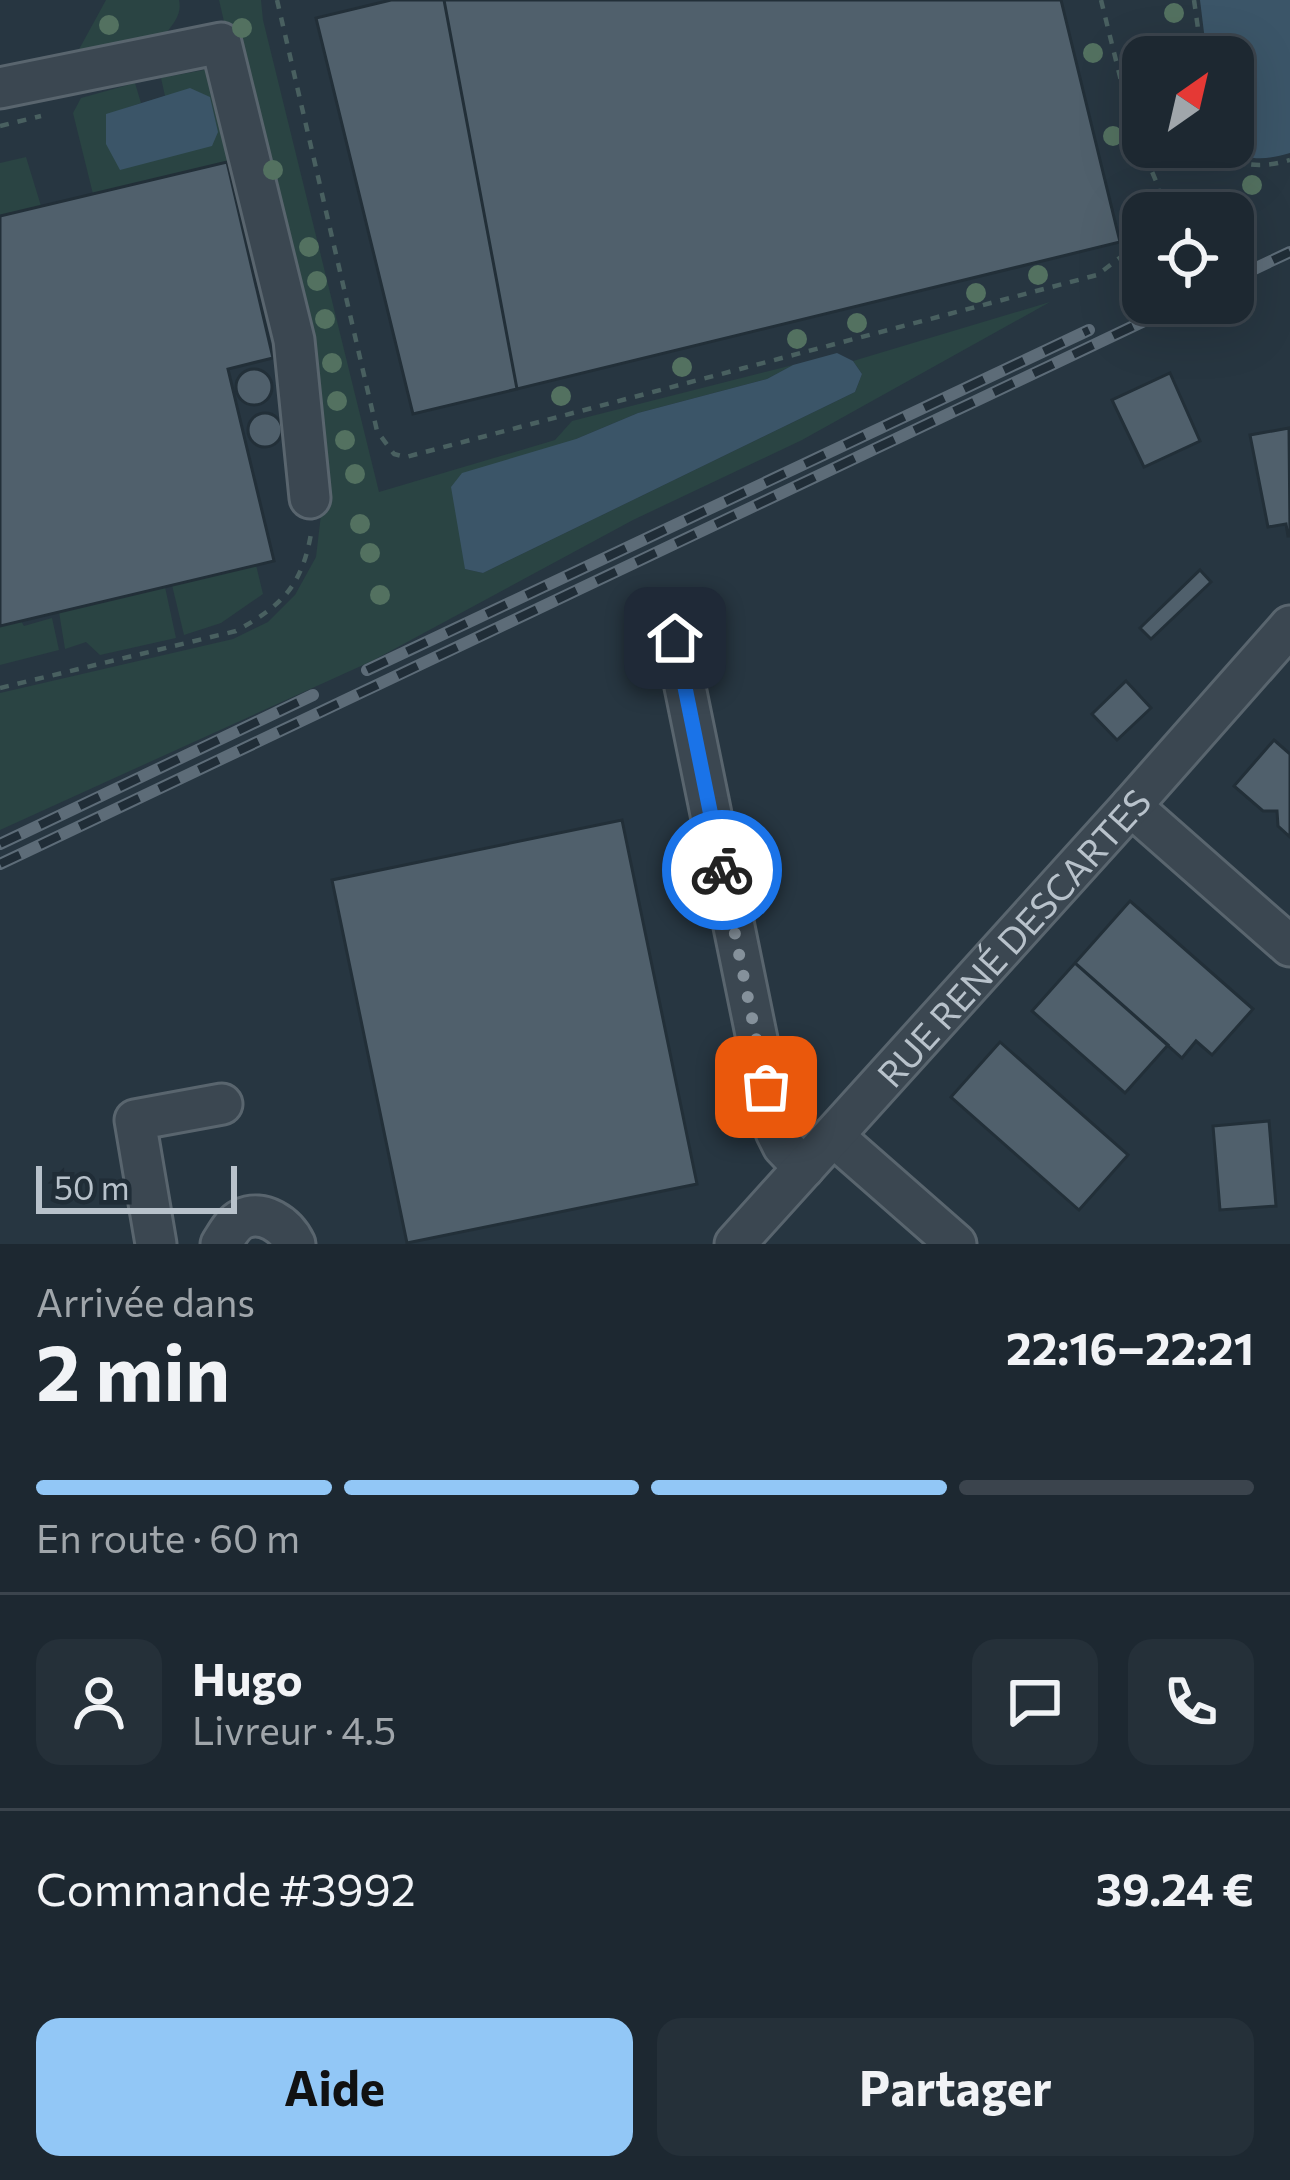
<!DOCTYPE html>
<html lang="fr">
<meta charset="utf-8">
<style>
:root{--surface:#1d2831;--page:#253039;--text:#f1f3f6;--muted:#a0a6ab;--line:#3b444d;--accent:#92c7f6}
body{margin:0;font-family:Commissioner,sans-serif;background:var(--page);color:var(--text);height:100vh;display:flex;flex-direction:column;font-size:45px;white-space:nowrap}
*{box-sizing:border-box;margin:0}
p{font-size:39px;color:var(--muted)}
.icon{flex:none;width:66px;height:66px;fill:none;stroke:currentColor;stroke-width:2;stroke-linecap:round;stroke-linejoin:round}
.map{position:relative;height:1244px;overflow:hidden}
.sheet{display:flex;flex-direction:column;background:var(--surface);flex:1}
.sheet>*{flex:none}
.needle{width:78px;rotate:34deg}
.controls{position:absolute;left:1122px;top:36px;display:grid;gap:24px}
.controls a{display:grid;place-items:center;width:132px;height:132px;border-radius:24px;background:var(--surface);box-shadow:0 12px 48px #0002,0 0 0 3px var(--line);font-size:60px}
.scale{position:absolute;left:36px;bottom:30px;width:201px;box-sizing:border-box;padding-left:12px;border:6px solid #b8c2cb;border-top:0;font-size:33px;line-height:42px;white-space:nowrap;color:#b8c2cb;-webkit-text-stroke:9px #202d37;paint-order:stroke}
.pin{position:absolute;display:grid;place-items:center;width:102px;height:102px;color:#fff;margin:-51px;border-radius:24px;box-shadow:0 6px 18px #0006}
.courier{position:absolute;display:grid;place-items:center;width:120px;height:120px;margin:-60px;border:9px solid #1a73e8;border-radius:50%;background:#fff;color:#222;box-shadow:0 3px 15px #0007}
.overview em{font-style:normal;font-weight:700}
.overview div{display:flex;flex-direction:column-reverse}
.overview{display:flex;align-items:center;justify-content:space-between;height:204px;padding:0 36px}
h1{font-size:78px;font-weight:700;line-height:90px}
.bar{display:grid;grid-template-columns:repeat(4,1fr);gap:18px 12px;align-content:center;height:144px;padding:0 36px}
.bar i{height:15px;border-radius:9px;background:var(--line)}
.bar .selected{background:var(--accent)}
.bar p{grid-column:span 4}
.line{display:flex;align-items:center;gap:30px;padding:0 36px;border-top:3px solid var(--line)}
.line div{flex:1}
.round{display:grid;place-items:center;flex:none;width:126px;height:126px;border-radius:24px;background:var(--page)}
.button{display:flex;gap:24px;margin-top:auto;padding:24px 36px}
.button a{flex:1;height:138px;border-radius:24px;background:var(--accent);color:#111;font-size:48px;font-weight:700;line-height:138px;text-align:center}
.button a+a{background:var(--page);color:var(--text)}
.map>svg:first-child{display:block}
.green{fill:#2a4443}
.water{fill:#3b5568}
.building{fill:#50606c;stroke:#222f38;stroke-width:3}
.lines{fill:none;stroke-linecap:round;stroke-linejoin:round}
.minor-casing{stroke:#59656e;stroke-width:45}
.path{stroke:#496060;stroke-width:4.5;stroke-dasharray:9 9;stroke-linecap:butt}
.minor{stroke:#3b4751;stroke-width:39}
.rail-casing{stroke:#5d6c78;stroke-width:12}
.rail{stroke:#202d37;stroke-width:8;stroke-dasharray:22;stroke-linecap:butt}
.tree{fill:#537160}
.done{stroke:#85919b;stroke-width:12;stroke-dasharray:0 21.6}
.route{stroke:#1a73e8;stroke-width:15}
.labels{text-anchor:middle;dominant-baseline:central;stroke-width:12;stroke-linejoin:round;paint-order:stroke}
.street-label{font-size:36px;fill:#b8c2cb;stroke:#202d37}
</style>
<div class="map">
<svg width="1290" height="1244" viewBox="0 0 1290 1244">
<rect width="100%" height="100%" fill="#273641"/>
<!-- green -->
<path class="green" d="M106,0H179C182,13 175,22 167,32L77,53Z
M219,0H261L263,20L379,492L555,440L572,421L793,365L767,379L638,413L576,439L465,569L483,573L855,392L862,374L853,361L1050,302L802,440L633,520L372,661L0,830V693L233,639L268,622L295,595L316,557L322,506L282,273Z
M209,69L240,158L93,194L73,113L81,98L135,83L141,103L106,115L190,88L165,96L161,78Z
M26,157L41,206L0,216V163Z
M256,565L263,594L221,623L184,635L172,585Z
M165,587L176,638L100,655L86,642L65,649L59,612Z
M52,618L59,650L0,665V626L21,621L24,626Z"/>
<!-- water -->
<path class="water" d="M1200,0H1290V153C1265,160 1249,162 1228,147H1233V57H1207Z
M190,88L210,97L218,132L212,146L120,170L106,144V114Z
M837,353L853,361L862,374L855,392L483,573L465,569L451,487L462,473L576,439L638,413L767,379L793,365Z"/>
<!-- building -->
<path class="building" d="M391,0H444L517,389L413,414L316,18Z
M444,0H1061L1120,242L517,389Z
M227,162L273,358L228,369L274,561L0,626V216Z
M236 387a18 18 0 1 1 36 0a18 18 0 1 1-36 0Z
M1170,373L1200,441L1144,467L1112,400Z
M248 430a17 17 0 1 1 34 0a17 17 0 1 1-34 0Z
M1289,428L1290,536H1288L1286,524L1268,527L1250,435Z
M1200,570L1211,582L1151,639L1140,628Z
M1126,681L1151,708L1117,740L1092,714Z
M1274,740L1290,754V837L1278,826L1277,811H1263L1234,786Z
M622,820L697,1184L407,1243L332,880Z
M1130,901L1253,1009L1212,1055L1196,1041L1182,1058L1075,963Z
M1075,963L1168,1045L1125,1093L1032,1011Z
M1000,1042L1128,1155L1079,1210L951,1097Z
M1269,1121L1276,1206L1220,1210L1213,1126Z"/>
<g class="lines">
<defs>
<g id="minor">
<path d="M0,88L221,43L294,340L310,498"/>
<path d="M675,638L776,1132L783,1146L804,1168"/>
<path d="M1131,806L1290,946"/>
<path d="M833,1136L956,1244"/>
<path d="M156,1244L135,1120L222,1104"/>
<path d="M221,1244C227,1235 232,1224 242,1219C263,1209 286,1225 295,1244"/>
<path id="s1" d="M735,1244L1131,806L1290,626"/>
</g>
</defs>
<!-- minor casing -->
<use href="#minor" class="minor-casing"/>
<!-- path -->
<path class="path" d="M277,0L377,431L394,454L406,457L1097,275L1137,245L1143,237
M1101,0L1131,121L1158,186L1160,200L1156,213
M1194,0L1202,57
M0,126L41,116
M1221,147C1237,170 1266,167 1290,160
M0,688L236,631C285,604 303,584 312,528"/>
<!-- minor -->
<use href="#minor" class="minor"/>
<defs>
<path id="rail" d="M1233,279L1290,252
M367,670L1089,330
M0,844L313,695
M0,864L1182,303"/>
</defs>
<!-- rail casing -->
<use href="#rail" class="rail-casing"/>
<!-- rail -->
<use href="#rail" class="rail"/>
</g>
<!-- trees -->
<g class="tree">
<circle cx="1174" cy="13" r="10"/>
<circle cx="109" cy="25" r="10"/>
<circle cx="242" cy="28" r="10"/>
<circle cx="1093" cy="53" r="10"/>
<circle cx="1113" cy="136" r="10"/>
<circle cx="273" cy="170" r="10"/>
<circle cx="1252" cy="185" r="10"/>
<circle cx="309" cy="247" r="10"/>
<circle cx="1038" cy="275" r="10"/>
<circle cx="317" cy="281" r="10"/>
<circle cx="976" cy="293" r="10"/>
<circle cx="325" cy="319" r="10"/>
<circle cx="857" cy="323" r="10"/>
<circle cx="797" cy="339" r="10"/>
<circle cx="332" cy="363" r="10"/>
<circle cx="682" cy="367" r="10"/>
<circle cx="561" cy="396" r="10"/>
<circle cx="337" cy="401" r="10"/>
<circle cx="345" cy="440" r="10"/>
<circle cx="355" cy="474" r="10"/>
<circle cx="360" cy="524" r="10"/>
<circle cx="370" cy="553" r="10"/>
<circle cx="380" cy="595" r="10"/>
</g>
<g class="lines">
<!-- done -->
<path class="done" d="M722,870L766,1087"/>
<!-- route -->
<path class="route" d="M675,638L722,870"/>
</g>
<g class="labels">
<!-- street labels -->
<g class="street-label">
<text stroke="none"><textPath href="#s1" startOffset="414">RUE RENÉ DESCARTES</textPath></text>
</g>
</g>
</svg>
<div class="controls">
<a><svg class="needle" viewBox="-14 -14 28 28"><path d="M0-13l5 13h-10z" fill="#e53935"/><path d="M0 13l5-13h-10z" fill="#a0a6ab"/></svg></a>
<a><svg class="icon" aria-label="locate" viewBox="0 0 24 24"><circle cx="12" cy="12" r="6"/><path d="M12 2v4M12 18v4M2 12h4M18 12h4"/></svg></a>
</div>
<div class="scale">50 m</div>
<div class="pin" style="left:766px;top:1087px;background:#ea580c"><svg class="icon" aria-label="bag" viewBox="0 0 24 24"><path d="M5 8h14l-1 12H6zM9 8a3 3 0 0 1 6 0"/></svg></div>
<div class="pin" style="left:675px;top:638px;background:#1f2937"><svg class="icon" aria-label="home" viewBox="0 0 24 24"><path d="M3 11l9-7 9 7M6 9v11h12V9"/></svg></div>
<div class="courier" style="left:722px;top:870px"><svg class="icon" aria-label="bike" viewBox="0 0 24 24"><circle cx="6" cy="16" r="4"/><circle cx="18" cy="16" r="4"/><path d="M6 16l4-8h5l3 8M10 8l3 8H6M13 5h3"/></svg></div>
</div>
<section class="sheet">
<div class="overview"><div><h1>2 min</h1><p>Arrivée dans</p></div><em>22:16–22:21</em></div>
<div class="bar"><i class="selected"></i><i class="selected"></i><i class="selected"></i><i></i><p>En route · 60 m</p></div>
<div class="line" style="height:216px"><a class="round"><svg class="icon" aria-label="person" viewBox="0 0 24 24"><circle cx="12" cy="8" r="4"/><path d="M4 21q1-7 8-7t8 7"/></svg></a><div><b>Hugo</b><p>Livreur · 4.5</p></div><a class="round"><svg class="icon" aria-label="chat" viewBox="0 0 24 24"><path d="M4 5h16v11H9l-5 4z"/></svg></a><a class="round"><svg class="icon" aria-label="phone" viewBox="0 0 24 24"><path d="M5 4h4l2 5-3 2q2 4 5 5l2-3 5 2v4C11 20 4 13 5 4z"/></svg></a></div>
<div class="line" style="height:156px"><div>Commande #3992</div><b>39.24 €</b></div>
<div class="button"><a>Aide</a><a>Partager</a></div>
</section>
